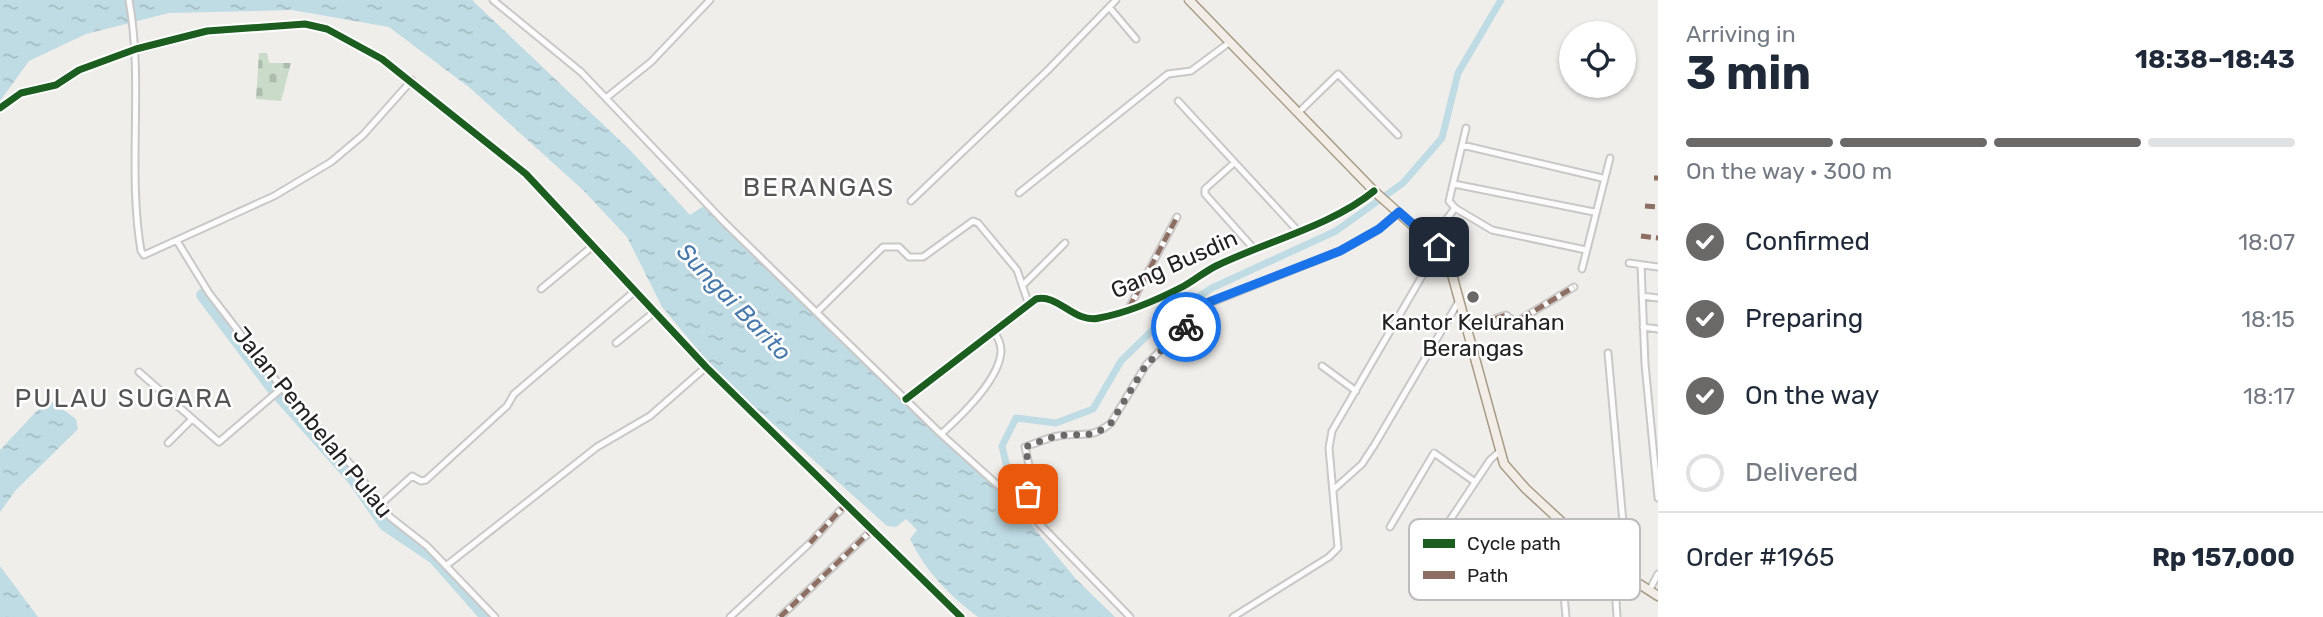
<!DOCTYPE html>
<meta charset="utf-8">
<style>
:root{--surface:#fff;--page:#f2f2f3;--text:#1f2937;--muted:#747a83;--line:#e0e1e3;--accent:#6a6968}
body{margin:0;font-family:Rubik,sans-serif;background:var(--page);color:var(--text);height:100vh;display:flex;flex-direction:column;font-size:26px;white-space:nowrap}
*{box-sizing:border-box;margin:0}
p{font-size:23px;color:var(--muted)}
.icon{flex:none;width:38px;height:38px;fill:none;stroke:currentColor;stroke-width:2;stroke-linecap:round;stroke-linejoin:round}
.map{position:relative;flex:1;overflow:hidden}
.sheet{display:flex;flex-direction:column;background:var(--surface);width:665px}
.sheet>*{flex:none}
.tools{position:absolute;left:1559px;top:21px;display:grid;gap:14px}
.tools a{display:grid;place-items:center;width:77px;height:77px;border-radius:50%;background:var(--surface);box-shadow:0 2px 5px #0004;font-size:35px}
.pin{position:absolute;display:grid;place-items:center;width:60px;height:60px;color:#fff;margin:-30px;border-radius:14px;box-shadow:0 4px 10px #0006}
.courier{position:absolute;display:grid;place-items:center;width:70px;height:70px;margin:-35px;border:5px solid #1a73e8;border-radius:50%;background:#fff;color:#222;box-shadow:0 2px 9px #0007}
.overview em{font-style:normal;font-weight:700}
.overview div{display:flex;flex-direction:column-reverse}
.overview{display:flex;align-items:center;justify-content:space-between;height:119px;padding:0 28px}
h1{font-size:46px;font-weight:700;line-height:52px}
.bar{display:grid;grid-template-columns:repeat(4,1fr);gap:10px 7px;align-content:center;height:84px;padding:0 28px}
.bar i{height:9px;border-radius:5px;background:var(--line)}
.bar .active{background:var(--accent)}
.bar p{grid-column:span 4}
.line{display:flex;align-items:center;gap:18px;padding:0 28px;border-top:2px solid var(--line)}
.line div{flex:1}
ol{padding:0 28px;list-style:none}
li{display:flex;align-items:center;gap:21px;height:77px}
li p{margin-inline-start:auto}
li .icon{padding:7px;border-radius:50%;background:var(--accent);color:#fff;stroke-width:4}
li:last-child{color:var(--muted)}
li i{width:38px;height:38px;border:4px solid var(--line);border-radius:50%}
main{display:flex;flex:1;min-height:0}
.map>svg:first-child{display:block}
.cemetery{fill:url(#cemetery-stones)}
.water{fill:url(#water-ripples)}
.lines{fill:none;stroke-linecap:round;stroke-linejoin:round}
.canal{stroke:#bfdbe3;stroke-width:7}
.river{stroke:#bfdbe3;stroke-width:12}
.minor-casing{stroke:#c9c8c7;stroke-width:9}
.primary-casing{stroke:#a79c86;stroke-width:11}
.minor{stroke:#fdfcfc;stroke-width:5}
.primary{stroke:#f3ede7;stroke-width:8}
.quiet{stroke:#8d6e63;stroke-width:5;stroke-dasharray:10 5;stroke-linecap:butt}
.cycleway-casing{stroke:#fff;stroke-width:11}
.cycleway{stroke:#1b5e20;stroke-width:7}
.done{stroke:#6a6968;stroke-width:7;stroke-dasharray:0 12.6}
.route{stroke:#1a73e8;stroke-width:9}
.poi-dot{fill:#6a6968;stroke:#fff;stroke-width:2.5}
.labels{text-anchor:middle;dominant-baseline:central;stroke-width:5;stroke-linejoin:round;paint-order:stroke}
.street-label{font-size:23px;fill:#222;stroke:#fff}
.poi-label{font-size:23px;fill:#222;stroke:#fff}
.water-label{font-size:24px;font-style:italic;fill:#4a7aab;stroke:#fff}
.quarter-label{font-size:26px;letter-spacing:2px;fill:#555;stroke:#fff}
.key{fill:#fff;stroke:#bdbdbd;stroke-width:2}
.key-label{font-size:19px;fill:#222}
</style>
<main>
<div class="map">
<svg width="1658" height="617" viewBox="0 0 1658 617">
<defs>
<pattern id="cemetery-stones" width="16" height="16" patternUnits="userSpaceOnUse" patternTransform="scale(1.75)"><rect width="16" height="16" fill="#cadbca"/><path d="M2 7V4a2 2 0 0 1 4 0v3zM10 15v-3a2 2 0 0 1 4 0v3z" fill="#adbcad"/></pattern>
<pattern id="water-ripples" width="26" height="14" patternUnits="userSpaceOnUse" patternTransform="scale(1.75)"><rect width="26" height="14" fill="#bfdbe3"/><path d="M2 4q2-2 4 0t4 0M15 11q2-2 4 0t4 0" fill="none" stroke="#a4bcc2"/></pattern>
</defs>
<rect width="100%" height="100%" fill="#f0eeeb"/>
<!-- cemetery -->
<path class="cemetery" d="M259,53H267L269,63H291L281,101L256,99Z"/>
<!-- water -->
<path class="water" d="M0,0H472L630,150L690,215L705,205L795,296L825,321L832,334L1019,510L1076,579L1115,617H978C949,595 926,572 910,539L917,530L906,519L896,527L887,526L720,376L662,307L627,237L583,190L470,88L389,27L292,10L169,13L86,34L29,61L0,101Z
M48,399L76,419L78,429L16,490L0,512V450Z
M0,566L38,617H0Z"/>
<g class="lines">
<!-- canal -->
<path class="canal" d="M1005,499L1011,484L1002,446L1016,418L1056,423L1093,409L1121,361L1166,317L1212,288L1336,231L1403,183L1442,138L1458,73L1501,0"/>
<!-- river -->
<path class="river" d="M202,295L272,388L353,479L385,525L434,558L486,617"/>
<defs>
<path id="minor" d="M129,0C144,83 127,168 141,251L144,255L274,196L331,162L363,135L412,80
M493,0L581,72L724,222L941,434L1030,514L1130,617
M1109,7L1136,39
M606,98L651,62L710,0
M1178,101L1297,230
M0,108L21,93L56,85L79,70L136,49L207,31L305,24L327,29L382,59L526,174L706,367L961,617
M1298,113L1338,74L1398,135
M1462,145L1602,178
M1234,163L1205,189V194L1254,249
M1454,184L1594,212
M1019,193L1168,74L1191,71L1230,42
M911,201L1048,70L1116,0
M1455,208L1492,230L1586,250
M1431,240L1455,208L1449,201L1466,128
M177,241L209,293L282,388L353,467L390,517L427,546L495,617
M1629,263L1658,267
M1641,265L1645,364L1658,498
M1582,269L1610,158
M1023,285L1065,243
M541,289L594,245
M1642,296L1658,298
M1129,308L1177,217
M818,311L883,247H899L909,257H923L973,221L978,223L1017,270L1028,302
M1643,327L1658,329
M1467,328L1506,315L1514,321L1521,319L1574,287
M616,343L653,313
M1608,353L1627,568L1623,574
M1322,366L1356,391
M139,372L219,442L282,388
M906,399L1036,299C1058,293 1074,324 1099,318C1127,313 1159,299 1184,286C1195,280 1204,272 1216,266C1265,242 1333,225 1374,191
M941,434C960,417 1001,378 1001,350C1001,343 997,336 993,330
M168,443L191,420
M1333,490L1362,464L1375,444L1459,301
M380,505L412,476L421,481L426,480L507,406L514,394L635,291
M1030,513L1027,505L1029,465L1025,447C1036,443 1047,438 1058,436C1081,431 1089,441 1111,423L1146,365L1205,305L1340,251L1379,229L1399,212
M1563,522L1558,529L1566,617
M1390,527L1434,453L1475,482
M1428,553L1490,460L1499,452
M447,565L597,447L650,416L706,367
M1614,569L1617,617
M1649,591L1658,574
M730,617L810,543L846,504
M780,617L872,530
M1233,617L1329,557L1338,548L1329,448L1332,431L1439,247"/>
<path id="primary" d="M1189,0L1374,191L1447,256L1504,464L1526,489L1605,562L1658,596"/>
</defs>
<!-- minor casing -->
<use href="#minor" class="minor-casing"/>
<!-- primary casing -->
<use href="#primary" class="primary-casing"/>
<!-- minor -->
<use href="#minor" class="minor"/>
<!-- primary -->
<use href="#primary" class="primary"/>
<!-- quiet -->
<path class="quiet" d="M1654,178H1658
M1645,206L1658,207
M1641,236L1658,238
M1129,308L1177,217
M1467,328L1506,315L1514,321L1521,319L1574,287
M810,543L846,504
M780,617L872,530"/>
<defs>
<path id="cycleway" d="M0,108L21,93L56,85L79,70L136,49L207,31L305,24L327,29L382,59L526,174L706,367L961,617
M906,399L1036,299C1058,293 1074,324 1099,318C1127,313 1159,299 1184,286C1195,280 1204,272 1216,266C1265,242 1333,225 1374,191"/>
</defs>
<!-- cycleway casing -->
<use href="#cycleway" class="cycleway-casing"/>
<!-- cycleway -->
<use href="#cycleway" class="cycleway"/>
</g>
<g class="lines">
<!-- done -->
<path class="done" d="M1028,494L1029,465L1025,447C1036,443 1047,438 1058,436C1081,432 1089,441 1111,423L1146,365L1186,327"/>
<!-- route -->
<path class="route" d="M1186,327L1209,302L1340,251L1379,229L1399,212L1439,247"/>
</g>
<!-- markers -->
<circle class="poi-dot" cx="1473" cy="297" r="7"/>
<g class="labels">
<!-- street labels -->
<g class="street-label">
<text transform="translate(1174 264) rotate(-24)">Gang Busdin</text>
<text transform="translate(313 422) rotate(51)">Jalan Pembelah Pulau</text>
</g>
<!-- poi labels -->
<g class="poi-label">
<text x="1473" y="322">Kantor Kelurahan<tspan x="1473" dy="26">Berangas</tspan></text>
</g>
<!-- water labels -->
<g class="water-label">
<text transform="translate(734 302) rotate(46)">Sungai Barito</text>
</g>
<!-- quarter labels -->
<g class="quarter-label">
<text x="819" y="187">BERANGAS</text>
<text x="124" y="398">PULAU SUGARA</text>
</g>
</g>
<!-- legend -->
<rect x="1409" y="519" width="231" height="81" rx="10" class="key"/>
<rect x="1423" y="539" width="32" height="9" fill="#1b5e20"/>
<rect x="1423" y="571" width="32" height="8" fill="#8d6e63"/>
<g class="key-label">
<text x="1467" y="550">Cycle path</text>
<text x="1467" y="582">Path</text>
</g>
</svg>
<div class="tools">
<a><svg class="icon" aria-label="locate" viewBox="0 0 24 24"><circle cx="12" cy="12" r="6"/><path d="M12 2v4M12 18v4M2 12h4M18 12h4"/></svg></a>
</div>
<div class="pin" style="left:1028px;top:494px;background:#ea580c"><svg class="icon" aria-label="bag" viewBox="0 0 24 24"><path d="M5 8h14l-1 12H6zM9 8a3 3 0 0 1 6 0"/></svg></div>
<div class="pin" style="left:1439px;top:247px;background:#1f2937"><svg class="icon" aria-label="home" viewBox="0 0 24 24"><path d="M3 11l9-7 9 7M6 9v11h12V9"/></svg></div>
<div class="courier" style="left:1186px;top:327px"><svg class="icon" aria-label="bike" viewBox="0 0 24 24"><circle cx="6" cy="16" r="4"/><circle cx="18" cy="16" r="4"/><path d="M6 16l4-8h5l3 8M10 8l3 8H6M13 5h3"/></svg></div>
</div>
<section class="sheet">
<div class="overview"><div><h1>3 min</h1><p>Arriving in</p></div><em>18:38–18:43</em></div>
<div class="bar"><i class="active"></i><i class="active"></i><i class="active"></i><i></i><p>On the way · 300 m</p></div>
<ol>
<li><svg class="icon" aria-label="check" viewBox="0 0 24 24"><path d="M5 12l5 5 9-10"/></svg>Confirmed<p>18:07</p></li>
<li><svg class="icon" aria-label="check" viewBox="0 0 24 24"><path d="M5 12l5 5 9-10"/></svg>Preparing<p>18:15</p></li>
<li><svg class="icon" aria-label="check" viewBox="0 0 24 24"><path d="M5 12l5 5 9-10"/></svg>On the way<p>18:17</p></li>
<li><i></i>Delivered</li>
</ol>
<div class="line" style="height:91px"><div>Order #1965</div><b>Rp 157,000</b></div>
</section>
</main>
